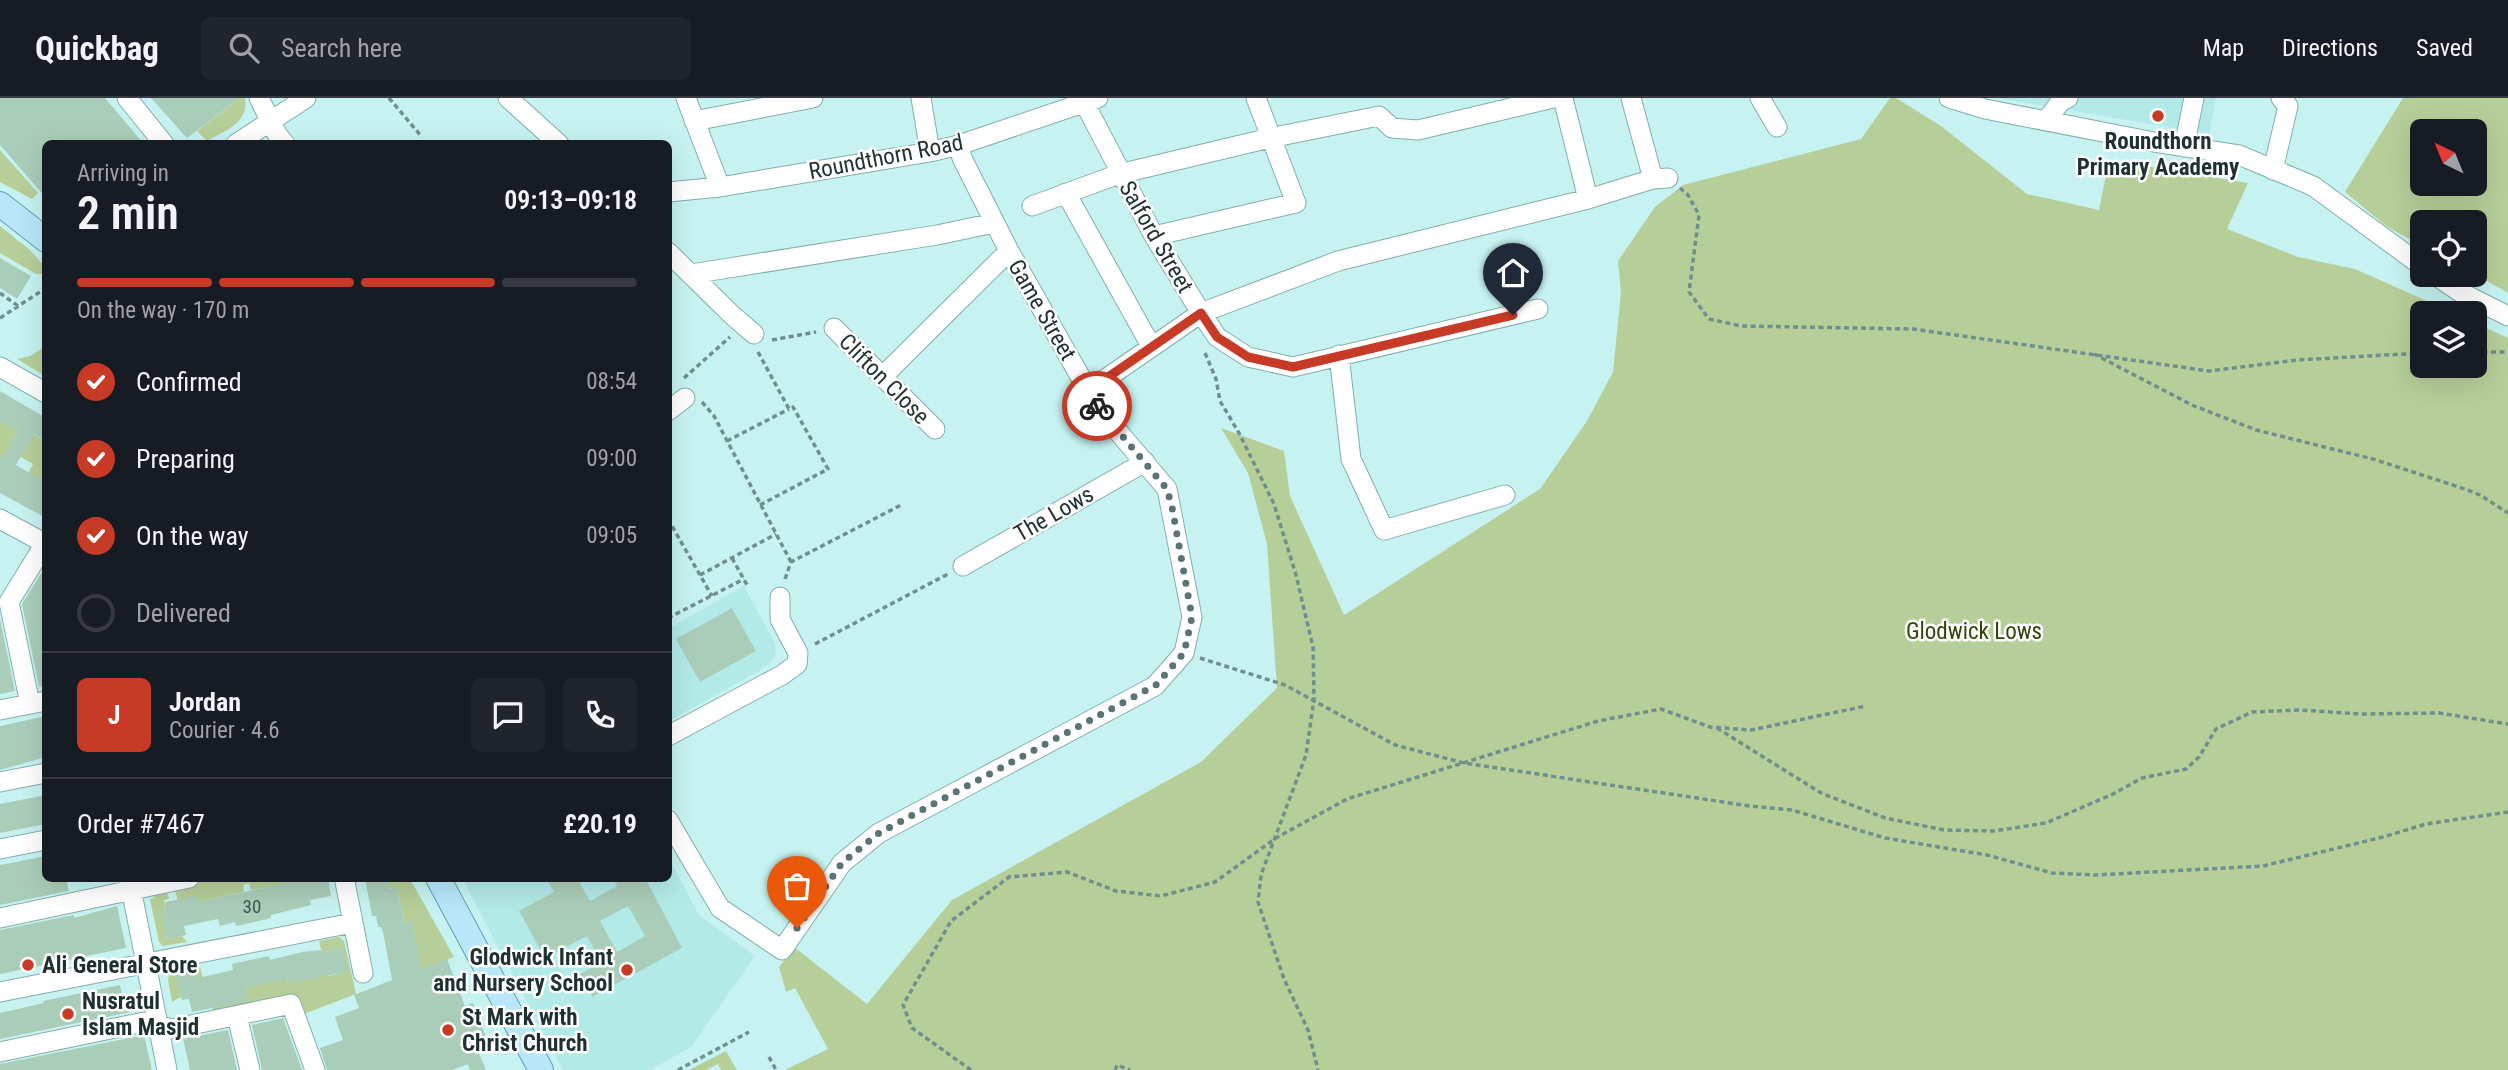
<!DOCTYPE html>
<meta charset="utf-8">
<style>
:root{--surface:#171b24;--page:#20242c;--text:#f1f3f6;--muted:#9ea1a6;--line:#363941;--accent:#c63a26}
body{margin:0;font-family:"Roboto Condensed",sans-serif;background:var(--page);color:var(--text);height:100vh;display:flex;flex-direction:column;font-size:26px;white-space:nowrap}
*{box-sizing:border-box;margin:0}
p{font-size:23px;color:var(--muted)}
.icon{flex:none;width:38px;height:38px;fill:none;stroke:currentColor;stroke-width:2;stroke-linecap:round;stroke-linejoin:round}
.map{position:relative;flex:1;overflow:hidden}
.panel{position:absolute;left:42px;top:42px;width:630px;height:742px;display:flex;flex-direction:column;background:var(--surface);border-radius:10px;box-shadow:0 7px 28px #0002}
.panel>*{flex:none}
.needle{width:46px;rotate:317deg}
.tools{position:absolute;left:2410px;top:21px;display:grid;gap:14px}
.tools a{display:grid;place-items:center;width:77px;height:77px;border-radius:10px;background:var(--surface);box-shadow:0 7px 28px #0002;font-size:35px}
.pin{position:absolute;display:grid;place-items:center;width:60px;height:60px;color:#fff;margin:-72px -30px;border-radius:50% 50% 50% 0;rotate:-45deg;box-shadow:0 0 7px #0007}
.pin .icon{rotate:45deg}
.courier{position:absolute;display:grid;place-items:center;width:70px;height:70px;margin:-35px;border:5px solid #c63a26;border-radius:50%;background:#fff;color:#222;box-shadow:0 2px 9px #0007}
.headline em{font-style:normal;font-weight:600}
.headline div{display:flex;flex-direction:column-reverse}
.headline{display:flex;align-items:center;justify-content:space-between;height:119px;padding:0 35px}
h1{font-size:46px;font-weight:600;line-height:52px}
.bar{display:grid;grid-template-columns:repeat(4,1fr);gap:10px 7px;align-content:center;height:84px;padding:0 35px}
.bar i{height:9px;border-radius:5px;background:var(--line)}
.bar .current{background:var(--accent)}
.bar p{grid-column:span 4}
.line{display:flex;align-items:center;gap:18px;padding:0 35px;border-top:2px solid var(--line)}
.line div{flex:1}
.round{display:grid;place-items:center;flex:none;width:74px;height:74px;border-radius:10px;background:var(--page)}
ol{padding:0 35px;list-style:none}
li{display:flex;align-items:center;gap:21px;height:77px}
li p{margin-inline-start:auto}
li .icon{padding:7px;border-radius:50%;background:var(--accent);color:#fff;stroke-width:4}
li:last-child{color:var(--muted)}
li i{width:38px;height:38px;border:4px solid var(--line);border-radius:50%}
header{display:flex;align-items:center;gap:42px;box-sizing:border-box;height:98px;padding:0 35px;background:var(--surface);border-bottom:2px solid var(--line)}
header strong{font-size:33px}
nav{display:flex;gap:38px;margin-inline-start:auto;font-size:24px}
.search{width:490px;height:63px;background:var(--page);display:flex;align-items:center;gap:18px;box-sizing:border-box;padding:0 24px;border-radius:10px;color:var(--muted);font-size:26px}
.map>svg:first-child{display:block}
.built{fill:#b2eae8}
.green{fill:#b6cf99;fill-rule:evenodd}
.building{fill:#aacdb9;fill-rule:evenodd}
.lines{fill:none;stroke-linecap:round;stroke-linejoin:round}
.minor-casing{stroke:#83aeac;stroke-width:21}
.major-casing{stroke:#649db1;stroke-width:26}
.path{stroke:#708f8d;stroke-width:3.5;stroke-dasharray:5 3.5;stroke-linecap:butt}
.minor{stroke:#fff;stroke-width:19}
.major{stroke:#b8e7fa;stroke-width:24}
.done{stroke:#597473;stroke-width:7;stroke-dasharray:0 12.6}
.route{stroke:#c63a26;stroke-width:9}
.poi-dot{fill:#c63a26;stroke:#fff;stroke-width:2.5}
.labels{text-anchor:middle;dominant-baseline:central;stroke-width:5;stroke-linejoin:round;paint-order:stroke}
.number-label{font-size:19px;fill:#415752}
.poi-label{font-size:23px;font-weight:bold;fill:#1e302f;stroke:#fff;text-anchor:start}
.street-label{font-size:23px;fill:#1e302f;stroke:#fff}
.park-label{font-size:23px;fill:#304609;stroke:#fff}
</style>
<header>
<strong>Quickbag</strong>
<div class="search"><svg class="icon" aria-label="search" viewBox="0 0 24 24"><circle cx="10" cy="10" r="6"/><path d="M15 15l6 6"/></svg>Search here</div>
<nav><a>Map</a><a>Directions</a><a>Saved</a></nav>
</header>
<div class="map">
<svg width="2508" height="972" viewBox="0 0 2508 972">
<rect width="100%" height="100%" fill="#c6f3f1"/>
<!-- built -->
<path class="built" d="M1997,0H2216L2209,36Z
M744,488L774,543L776,554L772,563L761,572L669,623V530Z
M669,760L699,817L755,858L691,949L650,972H563L465,786L466,780H668Z"/>
<!-- green -->
<path class="green" d="M240,0H245C250,24 225,33 207,43L197,33Z
M1890,0H1896L1941,28L2027,96L2099,112L2109,62L2248,85L2227,131L2298,159L2355,171L2454,215H2422V268H2474L2475,225L2508,240V972H785L828,951L795,890L786,894L779,869L794,849L867,906L952,802L1201,664L1277,590L1267,446L1248,375L1221,330L1284,353L1290,398L1344,517L1540,391L1587,323L1613,274L1621,194L1618,163L1655,109L1683,87L1861,41Z
M2403,0H2508V195L2475,176L2474,124H2422V148L2386,128L2345,94ZM2474,33V86H2422V33Z
M0,52L38,95L32,101L0,84Z
M0,128L30,152L45,169V176H36L0,155Z
M43,250L45,254V278L17,261L30,258Z
M0,321L18,333L11,344L30,334L45,343V385L27,377L33,366L14,355L9,363L0,358Z
M306,780V783L251,792L249,785L243,787L244,794L199,804L197,799H191L179,809L175,792L167,794L169,801L164,802L166,811L161,813L167,841L182,838L187,844L163,848L159,844L150,801L154,800L152,794L215,781Z
M386,781H410L454,859L393,882L390,861L418,856L412,823L404,824L397,789L371,794Z
M339,839L344,843L356,896L304,916L213,913L208,892L240,896L246,894L245,890L286,879L288,885L327,875L328,878L347,874L342,850L322,855L319,843Z
M200,868L203,881L176,877L181,899L172,904L168,882L169,876Z
M726,953L737,972H721L718,966L706,972H689Z"/>
<!-- building -->
<path class="building" d="M0,0H105L144,46H46V100L0,47Z
M151,0H240L187,40Z
M0,160L31,178L17,201L0,190Z
M0,293L46,320V343L34,336L16,367L46,385V420L0,395V358L2,359L18,333L0,323Z
M46,468V587L39,589L22,506Z
M732,510L756,553L700,584L676,541Z
M0,521L15,593L0,596Z
M46,618V659L0,672V628Z
M46,697V726L0,735V706Z
M46,758V780H66L69,793L0,807V767Z
M309,780H328L331,798L310,802L311,807L271,817V820L246,826L236,828L235,824L220,828L218,821L184,828L186,837L167,841L160,812L166,811L165,804L197,798L199,804Z
M365,780H386L388,791L397,789L404,824L412,823L421,871L447,861L465,908L473,905L490,950L479,955L486,972H470L468,966L452,972H327L320,950L343,942L335,919L359,910L354,897L392,882L383,834L381,829H378L376,818H372Z
M546,780H577L590,803L617,788L613,780H645L682,850L592,899L580,876L601,865L587,838L545,860L519,813L554,794ZM628,808L645,838L617,854L600,823Z
M117,808L126,850L0,876V832L74,817V820Z
M342,850L348,874L288,885L287,881L245,890L248,903L192,914L189,901L182,902L175,877L196,872L198,880L233,872L232,866L269,858L270,862L302,854L321,852L322,855Z
M120,887L125,909L134,907L135,913L0,941V915L44,905L43,903Z
M283,920L302,972H262L252,927Z
M228,932L237,972H190L183,941Z
M144,937L152,972H0V966Z"/>
<g class="lines">
<defs>
<path id="minor" d="M127,0L164,46
M259,0L277,36L285,46
M508,0L559,46
M686,0L720,89
M921,0L930,54
M1563,0L1588,101
M1631,0L1653,81
M1760,0L1777,29
M1949,0L1985,11L2154,44L2239,57L2313,88L2422,168
M1084,4L1154,138L1201,215L1217,239L1248,259L1293,269L1538,211
M694,23L813,0
M2046,23L2061,3L2068,0
M236,46L306,0
M2184,49L2194,0
M2273,72L2288,8L2281,0
M668,94L720,89L930,54L959,47L1098,0
M1066,95L1151,248
M1032,108L1119,76L1270,40L1379,18L1392,30L1418,32L1553,0
M1154,138L1296,105L1256,0
M668,154L732,217L754,236
M691,176L937,137L994,125
M2435,177L2460,194L2508,218
M834,230L935,331
M1339,257L1351,361L1384,432L1505,397
M0,269L46,295
M883,278L1009,153
M1088,293L1201,215L1338,163L1588,101L1653,81L1668,80
M668,313L685,300
M0,421L46,446
M963,468L1145,364
M30,606L9,504L46,444
M0,612L46,603
M668,638L782,577L797,566L798,555L780,521V499
M0,684L46,675
M668,722L720,810L782,852L842,765L879,735L1155,588L1184,555L1192,519L1167,391L1098,310L1009,153L962,60L959,47
M0,751L46,742
M129,780L167,972
M345,784L363,875
M0,820L189,780
M0,894L352,825
M237,918L250,972
M0,954L144,924L172,931L291,906L315,972"/>
<path id="major" d="M0,106L46,142
M438,780L541,972"/>
</defs>
<!-- minor casing -->
<use href="#minor" class="minor-casing"/>
<!-- major casing -->
<use href="#major" class="major-casing"/>
<!-- path -->
<path class="path" d="M389,0L422,39
M1680,90L1688,97L1699,117L1689,194L1709,221L1741,228L1913,231L2209,273L2297,262L2422,255
M0,195L18,208
M0,220L46,190
M772,242L816,234
M758,254L789,311L793,309L828,371L760,407
M2474,254H2508
M1205,255L1216,281L1220,303L1239,335L1274,406L1296,477L1313,549L1314,601L1306,657L1261,777L1258,804L1284,881L1308,932L1318,972
M2094,256L2192,307L2256,332L2373,361L2465,391L2480,397L2508,415
M684,280L730,239
M702,304L714,318L791,464
M727,343L789,311
M668,421L712,498
M732,460L747,487
M700,477L776,436
M785,481L791,464L903,406
M668,520L744,481
M815,546L948,476
M1200,560L1285,587L1395,647L1464,665L1750,708L1792,712L1885,740L1987,757L2052,775L2095,777L2263,768L2383,739L2426,726L2508,714
M1717,630L1821,695L1885,720L1944,732L1993,733L2046,725L2113,696L2142,680L2186,671L2199,659L2216,631L2252,614L2300,612L2361,616L2439,615L2508,626
M769,959L776,972
M678,972L749,934
M971,972L912,930L903,907L951,823L1009,779L1067,774L1116,793L1161,798L1215,784L1276,740L1347,701L1598,623L1661,611L1710,629L1751,632L1866,608
M1115,972L1117,967L1130,972"/>
<!-- minor -->
<use href="#minor" class="minor"/>
<!-- major -->
<use href="#major" class="major"/>
</g>
<g class="lines">
<!-- done -->
<path class="done" d="M797,830L842,765L879,735L1156,587L1184,555L1192,519L1172,409L1167,391L1097,308"/>
<!-- route -->
<path class="route" d="M1097,308L1088,293L1201,215L1217,239L1248,259L1293,269L1513,217"/>
</g>
<!-- markers -->
<g class="poi-dot">
<circle cx="2158" cy="18" r="7"/>
<circle cx="28" cy="867" r="7"/>
<circle cx="627" cy="872" r="7"/>
<circle cx="68" cy="916" r="7"/>
<circle cx="448" cy="932" r="7"/>
</g>
<g class="labels">
<!-- number labels -->
<g class="number-label">
<text x="252" y="808">30</text>
</g>
<!-- poi labels -->
<g class="poi-label">
<text x="2158" y="43" text-anchor="middle">Roundthorn<tspan x="2158" dy="26">Primary Academy</tspan></text>
<text x="613" y="859" text-anchor="end">Glodwick Infant<tspan x="613" dy="26">and Nursery School</tspan></text>
<text x="42" y="867">Ali General Store</text>
<text x="82" y="903">Nusratul<tspan x="82" dy="26">Islam Masjid</tspan></text>
<text x="462" y="919">St Mark with<tspan x="462" dy="26">Christ Church</tspan></text>
</g>
<!-- street labels -->
<g class="street-label">
<text transform="translate(886 59) rotate(-11)">Roundthorn Road</text>
<text transform="translate(1156 139) rotate(60)">Salford Street</text>
<text transform="translate(1042 212) rotate(60)">Game Street</text>
<text transform="translate(884 281) rotate(45)">Clifton Close</text>
<text transform="translate(1054 416) rotate(-30)">The Lows</text>
</g>
<!-- park labels -->
<g class="park-label">
<text x="1974" y="533">Glodwick Lows</text>
</g>
</g>
</svg>
<div class="tools">
<a><svg class="needle" viewBox="-14 -14 28 28"><path d="M0-13l5 13h-10z" fill="#e53935"/><path d="M0 13l5-13h-10z" fill="#9ea1a6"/></svg></a>
<a><svg class="icon" aria-label="locate" viewBox="0 0 24 24"><circle cx="12" cy="12" r="6"/><path d="M12 2v4M12 18v4M2 12h4M18 12h4"/></svg></a>
<a><svg class="icon" aria-label="layers" viewBox="0 0 24 24"><path d="M12 4l9 5-9 5-9-5zM3 14l9 5 9-5"/></svg></a>
</div>
<div class="pin" style="left:797px;top:830px;background:#ea580c"><svg class="icon" aria-label="bag" viewBox="0 0 24 24"><path d="M5 8h14l-1 12H6zM9 8a3 3 0 0 1 6 0"/></svg></div>
<div class="pin" style="left:1513px;top:217px;background:#1f2937"><svg class="icon" aria-label="home" viewBox="0 0 24 24"><path d="M3 11l9-7 9 7M6 9v11h12V9"/></svg></div>
<div class="courier" style="left:1097px;top:308px"><svg class="icon" aria-label="bike" viewBox="0 0 24 24"><circle cx="6" cy="16" r="4"/><circle cx="18" cy="16" r="4"/><path d="M6 16l4-8h5l3 8M10 8l3 8H6M13 5h3"/></svg></div>
<section class="panel">
<div class="headline"><div><h1>2 min</h1><p>Arriving in</p></div><em>09:13–09:18</em></div>
<div class="bar"><i class="current"></i><i class="current"></i><i class="current"></i><i></i><p>On the way · 170 m</p></div>
<ol>
<li><svg class="icon" aria-label="check" viewBox="0 0 24 24"><path d="M5 12l5 5 9-10"/></svg>Confirmed<p>08:54</p></li>
<li><svg class="icon" aria-label="check" viewBox="0 0 24 24"><path d="M5 12l5 5 9-10"/></svg>Preparing<p>09:00</p></li>
<li><svg class="icon" aria-label="check" viewBox="0 0 24 24"><path d="M5 12l5 5 9-10"/></svg>On the way<p>09:05</p></li>
<li><i></i>Delivered</li>
</ol>
<div class="line" style="height:126px"><b class="round" style="background:var(--accent);color:#fff">J</b><div><b>Jordan</b><p>Courier · 4.6</p></div><a class="round"><svg class="icon" aria-label="chat" viewBox="0 0 24 24"><path d="M4 5h16v11H9l-5 4z"/></svg></a><a class="round"><svg class="icon" aria-label="phone" viewBox="0 0 24 24"><path d="M5 4h4l2 5-3 2q2 4 5 5l2-3 5 2v4C11 20 4 13 5 4z"/></svg></a></div>
<div class="line" style="height:91px"><div>Order #7467</div><b>£20.19</b></div>
</section>
</div>
